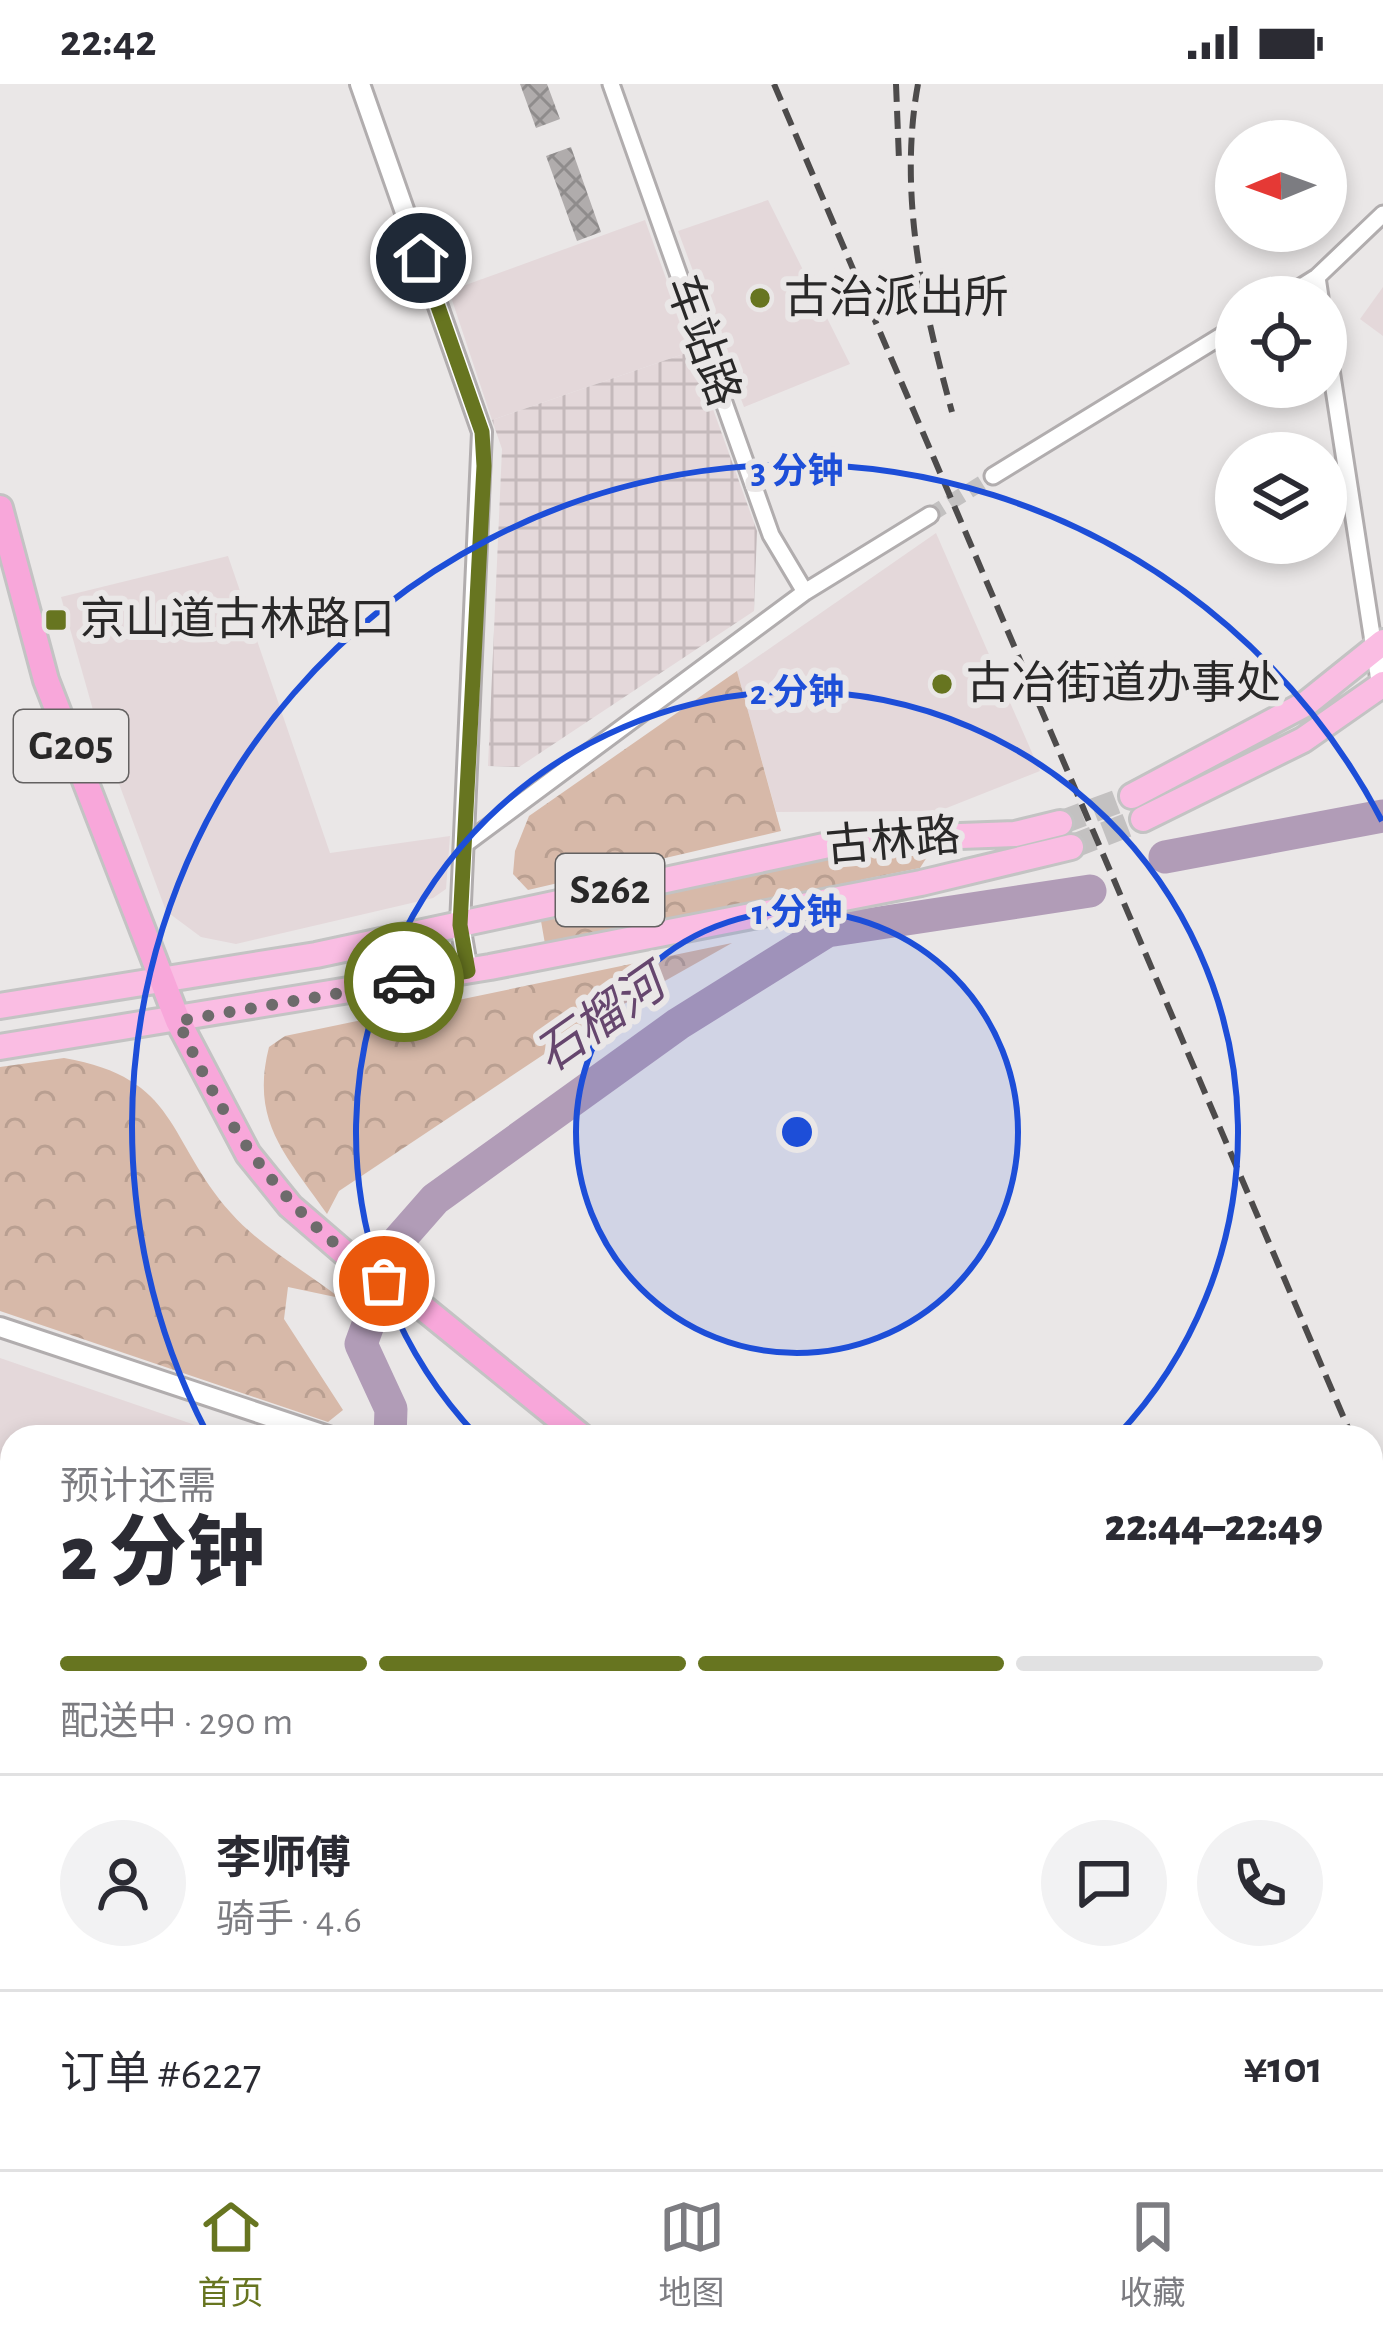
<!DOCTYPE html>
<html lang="zh">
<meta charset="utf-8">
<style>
:root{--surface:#fff;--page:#f2f2f3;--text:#2b2b33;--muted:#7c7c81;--line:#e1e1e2;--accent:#677520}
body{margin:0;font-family:"Alegreya Sans","Noto Sans SC",sans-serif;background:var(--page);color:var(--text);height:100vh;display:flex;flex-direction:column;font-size:45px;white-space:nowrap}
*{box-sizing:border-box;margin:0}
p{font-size:39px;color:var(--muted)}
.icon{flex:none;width:66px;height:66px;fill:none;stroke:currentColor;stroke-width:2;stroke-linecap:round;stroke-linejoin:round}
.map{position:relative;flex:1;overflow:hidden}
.panel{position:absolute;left:0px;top:1341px;width:1383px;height:744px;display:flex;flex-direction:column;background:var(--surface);border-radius:36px 36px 0 0;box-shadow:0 6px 18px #0003}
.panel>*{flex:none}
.needle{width:78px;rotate:269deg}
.controls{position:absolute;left:1215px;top:36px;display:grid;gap:24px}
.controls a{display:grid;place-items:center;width:132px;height:132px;border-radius:50%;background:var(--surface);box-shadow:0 6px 18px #0003;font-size:60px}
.pin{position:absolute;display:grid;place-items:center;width:102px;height:102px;color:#fff;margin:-51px;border:6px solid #fff;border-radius:50%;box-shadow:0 3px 12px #0007}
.courier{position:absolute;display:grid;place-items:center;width:120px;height:120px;margin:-60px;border:9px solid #677520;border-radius:50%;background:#fff;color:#222;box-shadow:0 3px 15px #0007}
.overview em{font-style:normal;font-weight:800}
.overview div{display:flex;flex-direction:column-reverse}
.overview{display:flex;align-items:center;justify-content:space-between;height:204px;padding:0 60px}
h1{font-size:78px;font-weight:800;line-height:90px}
.bar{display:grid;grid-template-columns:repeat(4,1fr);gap:18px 12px;align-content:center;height:144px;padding:0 60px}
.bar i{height:15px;border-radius:9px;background:var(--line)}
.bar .active{background:var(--accent)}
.bar p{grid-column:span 4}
.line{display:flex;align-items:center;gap:30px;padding:0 60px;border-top:3px solid var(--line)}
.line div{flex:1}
.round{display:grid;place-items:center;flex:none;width:126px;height:126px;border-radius:63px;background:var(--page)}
.status{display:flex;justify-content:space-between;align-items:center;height:84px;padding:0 60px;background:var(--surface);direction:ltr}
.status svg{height:33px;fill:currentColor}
.tabs{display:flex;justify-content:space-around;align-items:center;height:168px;border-top:3px solid var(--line);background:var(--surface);font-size:33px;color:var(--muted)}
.tabs a{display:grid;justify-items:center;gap:6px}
.tabs .active{color:var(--accent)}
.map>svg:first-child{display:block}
.built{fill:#e4d8da}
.industrial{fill:url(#industrial-grid)}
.park{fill:url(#park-crowns)}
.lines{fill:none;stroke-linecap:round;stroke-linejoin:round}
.river{stroke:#b19cb7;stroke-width:33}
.building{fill:url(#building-cross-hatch)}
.minor-tunnel{stroke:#c3c1c1;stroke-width:15;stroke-dasharray:15 8;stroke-linecap:butt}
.primary-tunnel{stroke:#c3c1c1;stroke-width:24;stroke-dasharray:24 12;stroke-linecap:butt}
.minor-casing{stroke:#b1adae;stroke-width:21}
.tertiary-casing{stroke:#b1adae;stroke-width:24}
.primary-casing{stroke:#c3c3c3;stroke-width:30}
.trunk-casing{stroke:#c3c3c3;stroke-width:30}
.minor{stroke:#fff;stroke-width:15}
.tertiary{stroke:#fff;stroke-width:18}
.primary{stroke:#fabde3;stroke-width:24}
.trunk{stroke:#f8a7da;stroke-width:24}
.rail{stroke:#4d4b4b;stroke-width:6;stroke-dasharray:18 9;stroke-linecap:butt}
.done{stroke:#6d6b6b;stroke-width:12;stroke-dasharray:0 21.6}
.route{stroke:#677520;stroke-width:15}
.ring{fill:none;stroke:#1d4ed8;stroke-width:6}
.poi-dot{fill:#677520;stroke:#eae7e7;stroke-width:4.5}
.labels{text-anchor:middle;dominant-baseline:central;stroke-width:12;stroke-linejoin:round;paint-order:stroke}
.shield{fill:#eae7e7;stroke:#636161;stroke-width:3}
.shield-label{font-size:42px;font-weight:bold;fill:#292828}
.poi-label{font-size:45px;fill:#292828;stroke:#eae7e7;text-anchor:start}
.street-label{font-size:45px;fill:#292828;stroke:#eae7e7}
.water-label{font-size:48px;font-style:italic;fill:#66466e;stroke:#eae7e7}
.centre{fill:#1d4ed8;stroke:#eae7e7;stroke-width:6}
.ring-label{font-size:36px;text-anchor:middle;font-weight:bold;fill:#1d4ed8;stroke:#eae7e7;stroke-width:12;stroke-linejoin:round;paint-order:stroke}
</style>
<div class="status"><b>22:42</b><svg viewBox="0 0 49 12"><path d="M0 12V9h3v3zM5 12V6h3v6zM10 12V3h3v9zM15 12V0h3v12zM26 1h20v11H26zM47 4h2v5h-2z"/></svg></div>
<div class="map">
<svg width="1383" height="2085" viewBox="0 0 1383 2085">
<defs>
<pattern id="industrial-grid" width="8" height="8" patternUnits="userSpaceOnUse" patternTransform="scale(3)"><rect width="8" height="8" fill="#e4d8da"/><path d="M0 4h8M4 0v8" fill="none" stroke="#c4b9bb"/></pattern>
<pattern id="park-crowns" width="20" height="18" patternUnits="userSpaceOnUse" patternTransform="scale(3)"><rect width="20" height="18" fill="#d7b9a9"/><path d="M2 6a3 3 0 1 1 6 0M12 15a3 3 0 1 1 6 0" fill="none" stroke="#b99f91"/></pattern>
<pattern id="building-cross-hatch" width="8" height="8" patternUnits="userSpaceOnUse" patternTransform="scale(3)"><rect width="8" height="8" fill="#b0acac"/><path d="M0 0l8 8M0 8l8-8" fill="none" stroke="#8f8c8c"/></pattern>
</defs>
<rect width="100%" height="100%" fill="#eae7e7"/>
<!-- built -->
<path class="built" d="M768,116L850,280L744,323L678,147Z
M645,136L692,267L492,336L449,207Z
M1383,203V252L1360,235Z
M936,449L1040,687L939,727L776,728L737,587Z
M228,472L330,769L450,752L446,805L433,814L236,860L201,853L166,827L97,640L61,513Z
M0,1274L230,1353H12V1583L0,1580Z
M456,2073H896L901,2085H459Z
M1126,2073H1218L1222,2085H1093Z"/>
<!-- industrial -->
<path class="industrial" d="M692,267L757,447L754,527L519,683L488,682L502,365L492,336Z"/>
<!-- park -->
<path class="park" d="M737,587L781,747L528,806L513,790L515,767L529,732Z
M919,764L927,773L920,784L545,860L541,837L553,830L867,765Z
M732,859L594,937L339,1107L327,1130C286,1071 250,1038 269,963L285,952Z
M64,974C180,994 166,1056 231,1129C259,1161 305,1187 340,1214L288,1203L284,1235L343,1326L328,1338L0,1227V983Z"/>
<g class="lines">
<!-- river -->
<path class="river" d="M1165,773L1383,732
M390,1353L391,1325L361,1260L399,1156L435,1115L678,940L827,847L1090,807
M181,2073L182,2085"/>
</g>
<!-- building -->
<path class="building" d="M520,0H547L560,35L536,44Z
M571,63L601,148L577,157L546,72Z"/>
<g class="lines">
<!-- minor-tunnel -->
<path class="minor-tunnel" d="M930,431L993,392"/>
<!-- primary-tunnel -->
<path class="primary-tunnel" d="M1060,739L1132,712
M1071,763L1143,735"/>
<defs>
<path id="minor" d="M611,0L771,451L805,508
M1317,193L1320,213
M1285,213L1317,193L1383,130
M1326,253L1380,603
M993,392L1236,243
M464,761L805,508L930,431
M1010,2085L1048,2073"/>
<path id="tertiary" d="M360,0L482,348L460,841L468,887
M0,1243L331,1353
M442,2073L445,2085"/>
<path id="primary" d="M1132,712L1307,619L1383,558
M1143,735L1303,656L1383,600
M0,922L316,871L852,756L1015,750L1060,739
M0,963L490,883L921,799L1071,763"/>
<path id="trunk" d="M0,424L46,596L178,937L248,1070L290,1122L348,1172L421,1222L582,1353
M1051,2073L1054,2085"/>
</defs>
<!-- minor casing -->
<use href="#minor" class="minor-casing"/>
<!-- tertiary casing -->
<use href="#tertiary" class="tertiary-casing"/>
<!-- primary casing -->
<use href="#primary" class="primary-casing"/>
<!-- trunk casing -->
<use href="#trunk" class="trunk-casing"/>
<!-- minor -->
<use href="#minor" class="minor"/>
<!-- tertiary -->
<use href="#tertiary" class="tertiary"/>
<!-- primary -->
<use href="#primary" class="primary"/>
<!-- trunk -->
<use href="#trunk" class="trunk"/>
<!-- rail -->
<path class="rail" d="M774,0L1352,1353
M896,0L899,76
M918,0C898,109 923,223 952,328
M1371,1396L1383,1424
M1371,1434L1383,1462"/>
</g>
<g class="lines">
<!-- done -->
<path class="done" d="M384,1197C282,1127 228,1048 178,937L404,898"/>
<!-- route -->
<path class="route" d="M404,898L468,887L460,841L484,382L482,348L421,174"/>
</g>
<!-- distance rings -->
<circle cx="797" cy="1048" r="221" fill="#1d4ed8" fill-opacity=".12"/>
<g class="ring">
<circle cx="797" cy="1048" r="221"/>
<path d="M477 1352A441 441 0 1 1 1117 1352"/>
<path d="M207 1349A662 662 0 0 1 1382 737"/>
</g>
<!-- markers -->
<g class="poi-dot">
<circle cx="760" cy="214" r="12"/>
<rect x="44" y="524" width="24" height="24" rx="6"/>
<circle cx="942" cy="600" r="12"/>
</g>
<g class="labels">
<!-- shield labels -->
<g class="shield">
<rect x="14" y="626" width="114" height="72" rx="9"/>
<rect x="556" y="770" width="108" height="72" rx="9"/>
</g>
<g class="shield-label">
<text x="71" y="662">G205</text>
<text x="610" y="806">S262</text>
</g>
<!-- poi labels -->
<g class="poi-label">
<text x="784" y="214">古治派出所</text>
<text x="80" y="536">京山道古林路口</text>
<text x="966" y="600">古冶街道办事处</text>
</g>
<!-- street labels -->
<g class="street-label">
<text transform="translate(702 257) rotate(70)">车站路</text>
<text transform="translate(893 758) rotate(-5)">古林路</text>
</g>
<!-- water labels -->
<g class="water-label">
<text transform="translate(601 937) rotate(-35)">石榴河</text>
</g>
</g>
<circle cx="797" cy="1048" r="18" class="centre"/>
<g class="ring-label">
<text x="797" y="399">3 分钟</text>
<text x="797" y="620">2 分钟</text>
<text x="797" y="840">1 分钟</text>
</g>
</svg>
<div class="controls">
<a><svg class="needle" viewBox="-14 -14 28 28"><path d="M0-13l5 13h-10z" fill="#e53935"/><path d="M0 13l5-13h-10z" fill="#7c7c81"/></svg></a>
<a><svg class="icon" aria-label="locate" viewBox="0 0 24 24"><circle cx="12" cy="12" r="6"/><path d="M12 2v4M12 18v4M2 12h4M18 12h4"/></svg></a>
<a><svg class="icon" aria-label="layers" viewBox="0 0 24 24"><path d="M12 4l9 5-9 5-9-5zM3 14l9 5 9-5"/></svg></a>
</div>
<div class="pin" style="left:384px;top:1197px;background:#ea580c"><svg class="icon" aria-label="bag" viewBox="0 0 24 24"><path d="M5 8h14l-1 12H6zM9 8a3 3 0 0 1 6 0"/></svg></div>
<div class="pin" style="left:421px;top:174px;background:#1f2937"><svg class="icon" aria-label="home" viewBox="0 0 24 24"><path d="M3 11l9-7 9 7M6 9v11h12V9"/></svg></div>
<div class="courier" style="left:404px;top:898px"><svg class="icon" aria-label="car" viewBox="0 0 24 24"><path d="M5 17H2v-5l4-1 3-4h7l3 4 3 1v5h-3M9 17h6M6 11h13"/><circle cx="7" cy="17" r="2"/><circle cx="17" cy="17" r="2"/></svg></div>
<section class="panel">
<div class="overview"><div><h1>2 分钟</h1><p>预计还需</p></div><em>22:44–22:49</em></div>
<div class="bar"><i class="active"></i><i class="active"></i><i class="active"></i><i></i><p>配送中 · 290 m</p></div>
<div class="line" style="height:216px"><a class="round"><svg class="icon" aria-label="person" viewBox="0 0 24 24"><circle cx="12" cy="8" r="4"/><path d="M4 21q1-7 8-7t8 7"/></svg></a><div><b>李师傅</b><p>骑手 · 4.6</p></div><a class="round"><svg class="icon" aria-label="chat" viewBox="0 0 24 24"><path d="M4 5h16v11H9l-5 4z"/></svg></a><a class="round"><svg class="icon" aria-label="phone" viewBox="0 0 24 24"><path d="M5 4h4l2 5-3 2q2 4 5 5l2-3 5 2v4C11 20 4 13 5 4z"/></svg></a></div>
<div class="line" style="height:156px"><div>订单 #6227</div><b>¥101</b></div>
</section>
</div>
<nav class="tabs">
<a class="active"><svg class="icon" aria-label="home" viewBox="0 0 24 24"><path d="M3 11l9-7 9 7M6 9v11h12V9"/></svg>首页</a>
<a><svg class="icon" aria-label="map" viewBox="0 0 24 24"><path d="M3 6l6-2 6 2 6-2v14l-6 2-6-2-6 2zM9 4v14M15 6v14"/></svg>地图</a>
<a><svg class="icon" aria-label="saved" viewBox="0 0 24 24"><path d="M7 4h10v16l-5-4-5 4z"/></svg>收藏</a>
</nav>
